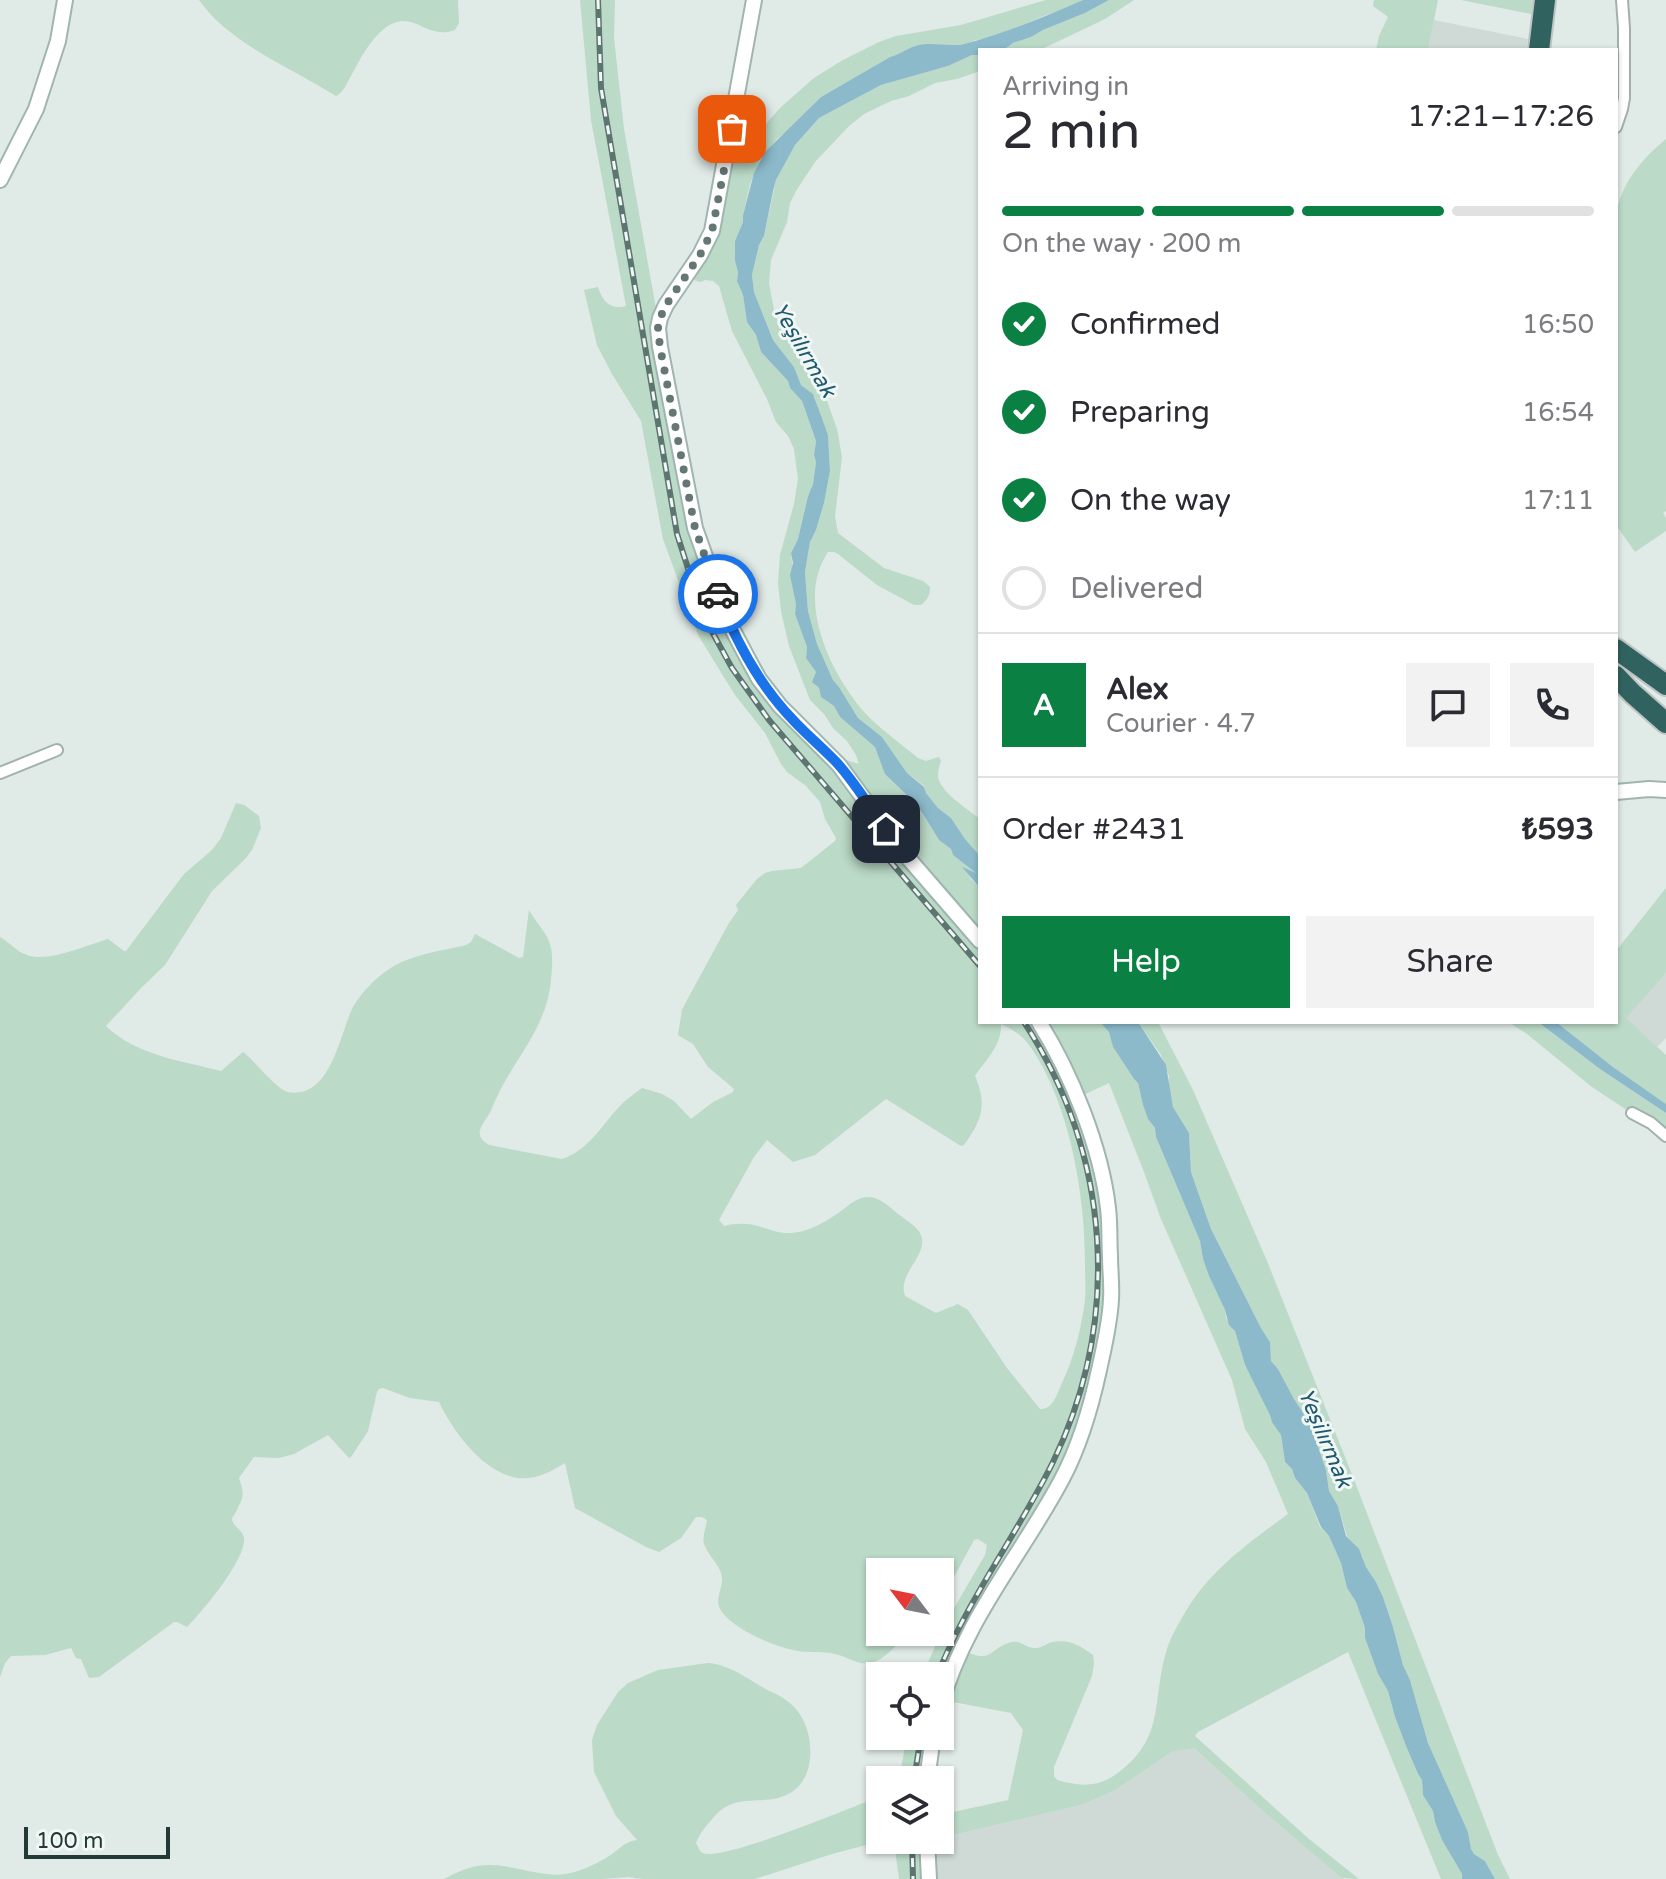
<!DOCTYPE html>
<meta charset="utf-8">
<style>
:root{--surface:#fff;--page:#f2f2f3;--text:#2b2b33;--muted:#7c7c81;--line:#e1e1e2;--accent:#0b8043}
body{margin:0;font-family:"Varela Round",sans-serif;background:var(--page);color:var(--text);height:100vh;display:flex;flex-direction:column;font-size:30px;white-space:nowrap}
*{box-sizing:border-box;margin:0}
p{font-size:26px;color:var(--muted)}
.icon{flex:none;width:44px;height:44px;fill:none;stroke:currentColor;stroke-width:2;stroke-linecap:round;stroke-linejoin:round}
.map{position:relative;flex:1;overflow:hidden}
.details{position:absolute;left:978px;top:48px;width:640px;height:976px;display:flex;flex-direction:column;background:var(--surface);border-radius:0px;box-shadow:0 2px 6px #0004}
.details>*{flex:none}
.needle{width:52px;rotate:302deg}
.buttons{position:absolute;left:866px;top:1558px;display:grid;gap:16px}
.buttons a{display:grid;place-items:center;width:88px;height:88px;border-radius:0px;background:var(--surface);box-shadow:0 2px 6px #0004;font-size:40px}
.scale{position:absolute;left:24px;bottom:20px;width:146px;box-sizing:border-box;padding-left:8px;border:4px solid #223936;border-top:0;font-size:22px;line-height:28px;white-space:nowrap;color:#223936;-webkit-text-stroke:6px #f1f7f4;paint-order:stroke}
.pin{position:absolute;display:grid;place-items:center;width:68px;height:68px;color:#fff;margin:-34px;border-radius:16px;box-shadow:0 4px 12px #0006}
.courier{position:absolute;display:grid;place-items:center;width:80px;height:80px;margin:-40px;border:6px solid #1a73e8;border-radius:50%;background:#fff;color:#222;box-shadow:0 2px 10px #0007}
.headline em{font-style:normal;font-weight:600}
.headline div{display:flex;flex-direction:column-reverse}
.headline{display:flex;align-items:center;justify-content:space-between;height:136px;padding:0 24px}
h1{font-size:52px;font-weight:600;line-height:60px}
.bar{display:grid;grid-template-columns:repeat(4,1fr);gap:12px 8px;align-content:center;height:96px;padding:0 24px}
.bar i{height:10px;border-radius:6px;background:var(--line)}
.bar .active{background:var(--accent)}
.bar p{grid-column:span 4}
.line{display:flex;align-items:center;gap:20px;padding:0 24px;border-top:2px solid var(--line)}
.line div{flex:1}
.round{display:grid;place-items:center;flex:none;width:84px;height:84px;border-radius:0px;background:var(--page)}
ol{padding:0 24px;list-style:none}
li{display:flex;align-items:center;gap:24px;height:88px}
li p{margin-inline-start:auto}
li .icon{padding:8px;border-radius:50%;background:var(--accent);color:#fff;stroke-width:4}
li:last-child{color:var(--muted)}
li i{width:44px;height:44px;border:4px solid var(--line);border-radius:50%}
.primary-button{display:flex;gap:16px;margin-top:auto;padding:16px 24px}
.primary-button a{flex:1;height:92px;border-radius:0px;background:var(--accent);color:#fff;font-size:32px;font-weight:600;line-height:92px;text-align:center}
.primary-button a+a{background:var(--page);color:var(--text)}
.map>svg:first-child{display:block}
.built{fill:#cfdad6}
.green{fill:#bbdac7;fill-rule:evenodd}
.water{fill:#8cbacb}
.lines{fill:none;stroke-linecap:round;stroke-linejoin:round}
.street-casing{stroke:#a3b1ae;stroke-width:14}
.secondary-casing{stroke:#a0b5b0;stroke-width:18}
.highway-casing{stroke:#bdc4c3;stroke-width:24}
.street{stroke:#fff;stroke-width:10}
.secondary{stroke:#fff;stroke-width:14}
.highway{stroke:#30635f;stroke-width:20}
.rail-casing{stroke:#5d7571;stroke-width:6}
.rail{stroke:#f1f7f4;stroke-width:3;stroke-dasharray:9;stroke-linecap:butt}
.done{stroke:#647774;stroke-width:8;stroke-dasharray:0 14.4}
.route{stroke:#1a73e8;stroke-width:10}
.labels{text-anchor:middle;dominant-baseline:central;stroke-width:6;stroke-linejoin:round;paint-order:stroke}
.water-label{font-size:22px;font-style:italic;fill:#215a70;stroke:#f1f7f4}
</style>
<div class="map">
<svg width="1666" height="1879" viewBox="0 0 1666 1879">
<rect width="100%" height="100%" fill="#e0eae7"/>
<!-- built -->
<path class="built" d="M1434,20L1528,39L1526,50H1428Z
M1666,973V1038L1657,1047L1625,1018Z
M1184,1748H1194L1264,1812L1344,1879H929L931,1840H940V1838L1081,1805L1114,1791L1173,1751Z"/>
<!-- green -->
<path class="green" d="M199,0H458L459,23L455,30C428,40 417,14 394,23C375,30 360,59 351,76C346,84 344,92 336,96C296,71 250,52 215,19C209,13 204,6 199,0Z
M580,0H615L614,38L624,129L695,528L759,679L830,747L846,760L859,764L856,755L847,741L833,728L824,714L810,700L789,646L781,611L778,583L780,555L794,504L798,479L794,449L788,436L776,422L767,399L732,331L719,286L713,281L705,280L701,282L696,281L688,274L700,255L724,170L741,158L762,128L781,107L814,78L843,60L879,42L896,36L961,25L1046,0H1083L1066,9L1046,15L989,39L975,40L969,43L956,45L915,46L902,53L890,57L821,97L786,132L777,139L761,158L750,184L743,215V222L735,241V261L738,272L737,280L743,295L747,322L756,335L761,352L788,381L790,388L802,401L816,441L814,455L816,462L813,484L808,496L798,539L791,553L796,604L795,614L807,647L806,658L816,672L815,685L819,688L821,697L834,706L840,717L875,747L882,764L923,814L939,840L951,849L953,855L980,876L966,870L971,879L980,888V1022H1100L1110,1032L1113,1047L1134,1079L1138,1083L1143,1105L1148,1119L1155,1128L1156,1137L1200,1241L1203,1259L1209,1276L1225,1310L1226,1318L1235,1331L1245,1365L1281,1435L1285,1462L1292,1469L1295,1478L1307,1493L1320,1527L1329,1536L1341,1563L1347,1588L1356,1602L1365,1628V1638L1378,1674L1388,1691L1395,1717L1406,1746L1418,1774L1422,1780L1423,1795L1433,1811L1435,1822L1442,1840L1462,1874V1879H1441L1348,1652L1198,1732L1195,1736L1309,1839L1359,1879L1342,1878L1264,1812L1194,1748L1173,1751L1114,1791L1081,1805L940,1838V1815L1008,1800L1023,1730L1011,1713L943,1700L940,1708V1676H922L946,1622L985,1555L987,1545L978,1539L974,1540L954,1577L940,1596V1572H880V1632H909C899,1642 885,1660 871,1663C858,1666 847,1656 835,1654C823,1651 810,1653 798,1651C776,1647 736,1631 722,1612C713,1600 723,1590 722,1577C720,1564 708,1556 704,1544C702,1537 706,1528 707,1520L702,1517H696L681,1538L659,1552L646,1547L575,1508L565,1463C550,1472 536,1480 518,1478C483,1473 453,1431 439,1402L410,1398L383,1388L379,1389L377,1392L368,1431L351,1457L349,1458L328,1435L294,1454L279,1458L254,1457L239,1478C243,1490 245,1496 238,1507C238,1509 233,1517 232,1518C232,1527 244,1530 244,1539C245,1561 202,1612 187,1627L177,1622H174L99,1677L89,1678L81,1659L76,1658L71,1648L45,1655L11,1656L5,1663L0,1677V937C9,942 17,952 27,955C48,963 87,945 108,939L124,951H126L184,874L212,850L221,838L236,803L244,805L259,816L261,828L252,850L246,858L212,891L165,965L142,987L106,1026C135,1055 182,1061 221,1071L243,1052C255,1061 277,1090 288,1092C331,1100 340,1033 353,1007C360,995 370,984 381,975C407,954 434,953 466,945L471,942L475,934L519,958L523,957L529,910C536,923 548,933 551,948C553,958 552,969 551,979C547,1031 510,1062 492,1108C489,1116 482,1123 480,1130C478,1138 484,1141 489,1145L562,1159C587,1151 601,1127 618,1108C625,1100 634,1094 642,1088L662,1094L674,1101L691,1119L713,1102L733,1092L734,1089L708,1067L693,1044L678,1035L682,1010L686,1002L729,923L738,910L736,905L757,879L765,873L772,871L801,868L835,841L836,838L825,819L820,802L806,786L787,772L781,764L765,733L735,695L698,635L663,539L641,421L612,374L597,345L584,290L598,287C602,300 610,311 626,306L591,120ZM1001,1024C1012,1029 1022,1035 1030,1046C1070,1104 1085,1194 1085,1264C1085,1276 1086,1289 1085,1301C1081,1329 1074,1358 1062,1383C1057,1394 1053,1410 1040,1409L1007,1368L968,1310L958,1304L936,1313L905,1296C897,1274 925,1259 922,1238C920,1228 908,1222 901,1216C892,1210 881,1197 869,1197C857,1196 846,1208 837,1214C823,1223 808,1232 791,1233C780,1234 772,1230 761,1227C748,1223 737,1223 724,1226L719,1220L754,1157L767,1140L793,1162L815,1155L886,1099L961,1146L964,1145C981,1121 988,1106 975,1076C986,1060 1002,1045 1001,1024ZM1109,1083L1144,1172L1161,1219L1232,1380L1245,1429L1266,1462L1288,1514C1250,1542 1210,1570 1186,1611C1179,1623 1171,1636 1167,1649C1151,1700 1167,1739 1115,1775C1096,1788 1078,1786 1057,1780L1054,1776V1767L1092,1676L1094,1663L1093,1655C1081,1646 1069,1639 1053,1642C1047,1643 1042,1648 1036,1648C1027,1649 1021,1640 1012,1642C988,1648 993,1666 961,1649L1082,1430L1111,1297L1099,1165L1077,1098Z
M1109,0H1134L1105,19L1040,50H993L1005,49L1013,43L1031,37L1043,30L1085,13Z
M1374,0H1438L1428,50H1376L1379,36L1388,17L1373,6Z
M1461,0H1533L1531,14Z
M972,55H980V71L957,79L935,83L909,96L891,101L864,114L849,126L815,162L796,191L790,203L787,222L771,260L769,283L775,315L783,333L827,401L837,429L842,457L835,516L838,533L884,568L923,581L930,587C930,596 927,600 921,605H914L877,585L838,554L834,552H828C795,601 831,674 865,713C880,729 901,744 918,758L926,761L939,757L941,761C940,763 938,772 938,774C937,791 968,809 980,819V856L965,839L951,818L938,808L926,793L924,786L907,773L882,737L858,718L839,687L833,680L817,644L808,611L805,572L810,542L816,530L824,503L830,471L828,435L821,420L815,398L809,391L801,385L794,367L773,340L754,292L752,275L759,245L764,236L776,180L795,145L819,118L881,85L948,66Z
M1666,139V511L1663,513L1666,518V531L1635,552L1616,525V216C1621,183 1641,160 1666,139Z
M1666,888V973L1626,1018L1666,1055V1104L1613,1067L1556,1022H1616V951Z
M1138,1022H1158L1193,1090L1267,1261L1353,1477L1498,1855L1510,1879H1495L1485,1861L1474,1854L1471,1850L1468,1832L1428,1743L1410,1680L1403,1665L1393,1627L1383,1597L1376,1582L1366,1567L1362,1556L1347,1536L1338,1506L1329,1491L1326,1470L1310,1423L1294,1399L1278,1369L1271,1361L1270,1342L1261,1328L1211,1229L1191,1172L1189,1133L1173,1107L1169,1087V1076L1161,1055Z
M1508,1022H1538L1600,1069L1666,1113V1136L1592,1087L1527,1034Z
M708,1663C729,1664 751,1681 769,1691C779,1695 788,1700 795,1708C814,1728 818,1775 792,1792C765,1809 736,1789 713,1818C706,1826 700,1833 696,1843C698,1847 699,1851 703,1853C722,1861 840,1812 866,1802L880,1800V1840H931L929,1879H899L894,1842L870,1844L832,1854L755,1879H643L628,1877L602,1879H444C478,1861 491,1863 528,1871C540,1873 553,1876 565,1874C579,1872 594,1865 606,1858C617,1852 624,1841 637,1840L616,1816L594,1772L592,1740L597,1725L618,1692L628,1683L658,1670Z
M907,1736H933L927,1780H899Z"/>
<!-- water -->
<path class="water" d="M1083,0H1109L1085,13L1043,30L1031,37L1013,43L1005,49L980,50V55H972L948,66L881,85L819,118L795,145L776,180L773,191L764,236L759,245L752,275L754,292L773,340L794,367L801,385L813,394L828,435L830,471L824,503L816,530L810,542L805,572L808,611L817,644L833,680L839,687L858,718L882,737L907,773L924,787L926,793L938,808L951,818L965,839L980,856V888L962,867L976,873L953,855L951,849L939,840L923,814L909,797L885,774L875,747L840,717L834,706L821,697L819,688L812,682L816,672L806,658L807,647L795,614L796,604L790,575L793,563L791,553L798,539L808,496L813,484L816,462L814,455L816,441L802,401L790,388L788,381L761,352L756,335L747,322L743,295L737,281L738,272L735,261V241L743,222V215L754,173L765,152L821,97L890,57C901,54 909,47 919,45C935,42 951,48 968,43C1006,32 1046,17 1083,0Z
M1100,1022H1138L1166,1065L1173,1107L1189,1133L1191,1172L1211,1229L1261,1328L1270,1342L1271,1361L1278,1369L1294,1399L1310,1423L1326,1470L1329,1491L1338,1506L1346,1536L1359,1549L1366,1567L1376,1582L1383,1597L1393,1627L1403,1665L1410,1680L1428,1743L1468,1832L1471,1849L1474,1854L1485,1861L1495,1879H1462V1874L1442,1840L1435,1822L1433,1811L1423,1795L1422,1780L1418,1774L1406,1746L1395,1717L1388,1691L1378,1674L1365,1638V1628L1356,1602L1347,1588L1341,1563L1329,1536L1321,1527L1307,1493L1295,1478L1292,1469L1285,1462L1281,1435L1272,1422L1270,1415L1245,1365L1235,1331L1229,1325L1225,1310L1209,1276L1203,1259L1200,1241L1156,1137L1155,1128L1148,1119L1143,1105L1138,1083L1134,1079L1113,1047L1109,1032Z
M1538,1022H1556L1613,1067L1666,1104V1113L1600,1069Z"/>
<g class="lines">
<defs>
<path id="street" d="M1616,127L1622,109L1624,98V28L1622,0
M0,773L57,750
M1632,1113L1651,1123L1666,1136"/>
<path id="secondary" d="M754,0L712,231L700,255L666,305L660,318L658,328L660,347L695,528L728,621L748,659L759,679L780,706L839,765L902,851L980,941
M0,180L36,109L58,41L65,0
M1616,792L1649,789L1666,790
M940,1708C964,1619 1020,1558 1062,1479C1080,1445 1091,1407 1099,1370C1104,1347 1110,1323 1111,1299C1112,1285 1110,1270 1110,1256C1109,1240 1110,1224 1108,1208C1101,1147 1071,1073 1039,1022
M927,1780L933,1736
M927,1840L929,1879"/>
<path id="highway" d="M1539,50L1545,0
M1616,649L1666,685
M1616,676L1632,693L1666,723"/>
</defs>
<!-- street casing -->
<use href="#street" class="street-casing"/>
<!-- secondary casing -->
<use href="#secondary" class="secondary-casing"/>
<!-- highway casing -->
<use href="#highway" class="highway-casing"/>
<!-- street -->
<use href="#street" class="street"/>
<!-- secondary -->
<use href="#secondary" class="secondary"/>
<!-- highway -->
<use href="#highway" class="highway"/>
<defs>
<path id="rail" d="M598,0L601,88L677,534L700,606L710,628L732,668L769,720L980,966
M937,1676C967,1600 1017,1535 1053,1462C1122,1319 1111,1155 1024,1022
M914,1780L921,1736
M912,1840L913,1879"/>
</defs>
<!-- rail casing -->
<use href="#rail" class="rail-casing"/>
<!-- rail -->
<use href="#rail" class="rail"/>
</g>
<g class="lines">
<!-- done -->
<path class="done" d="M718,594L695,528L660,347L658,328L660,318L666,305L700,255L712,231L732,129"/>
<!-- route -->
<path class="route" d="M718,594C735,640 759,685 794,721C808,736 824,749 838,764C856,784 870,808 886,829"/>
</g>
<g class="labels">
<!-- water labels -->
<g class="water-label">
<text transform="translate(804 350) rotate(60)">Yeşilırmak</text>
<text transform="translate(1325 1438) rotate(67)">Yeşilırmak</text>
</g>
</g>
</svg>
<div class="buttons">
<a><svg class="needle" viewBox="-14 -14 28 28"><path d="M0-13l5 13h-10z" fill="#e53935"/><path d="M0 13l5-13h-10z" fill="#7c7c81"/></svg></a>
<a><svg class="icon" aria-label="locate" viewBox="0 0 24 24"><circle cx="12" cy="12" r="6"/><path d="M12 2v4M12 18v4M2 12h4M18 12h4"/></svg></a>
<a><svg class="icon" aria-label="layers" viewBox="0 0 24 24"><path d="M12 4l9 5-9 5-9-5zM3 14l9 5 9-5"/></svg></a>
</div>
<div class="scale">100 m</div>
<div class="pin" style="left:732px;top:129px;background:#ea580c"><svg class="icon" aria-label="bag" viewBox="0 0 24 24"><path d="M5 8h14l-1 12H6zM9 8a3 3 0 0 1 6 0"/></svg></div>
<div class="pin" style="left:886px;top:829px;background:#1f2937"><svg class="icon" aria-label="home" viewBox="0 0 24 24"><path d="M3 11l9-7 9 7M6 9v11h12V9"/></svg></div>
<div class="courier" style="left:718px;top:594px"><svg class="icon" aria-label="car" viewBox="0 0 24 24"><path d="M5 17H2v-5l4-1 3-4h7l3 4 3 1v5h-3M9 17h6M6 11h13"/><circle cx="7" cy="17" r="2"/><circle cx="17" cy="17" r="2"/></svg></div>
<section class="details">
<div class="headline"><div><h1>2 min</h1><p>Arriving in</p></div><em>17:21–17:26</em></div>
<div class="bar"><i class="active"></i><i class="active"></i><i class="active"></i><i></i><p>On the way · 200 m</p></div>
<ol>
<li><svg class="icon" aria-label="check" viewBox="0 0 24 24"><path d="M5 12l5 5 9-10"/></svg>Confirmed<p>16:50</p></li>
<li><svg class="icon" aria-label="check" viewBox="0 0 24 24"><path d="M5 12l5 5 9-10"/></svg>Preparing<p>16:54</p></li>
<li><svg class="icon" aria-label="check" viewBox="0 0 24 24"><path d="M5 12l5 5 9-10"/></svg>On the way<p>17:11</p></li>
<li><i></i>Delivered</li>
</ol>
<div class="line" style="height:144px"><b class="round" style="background:var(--accent);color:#fff">A</b><div><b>Alex</b><p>Courier · 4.7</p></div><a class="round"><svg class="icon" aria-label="chat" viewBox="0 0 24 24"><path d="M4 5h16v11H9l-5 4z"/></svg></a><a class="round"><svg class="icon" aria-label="phone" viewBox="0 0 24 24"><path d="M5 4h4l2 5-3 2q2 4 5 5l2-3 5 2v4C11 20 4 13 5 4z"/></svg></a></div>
<div class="line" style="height:104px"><div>Order #2431</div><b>₺593</b></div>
<div class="primary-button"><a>Help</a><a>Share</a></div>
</section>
</div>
